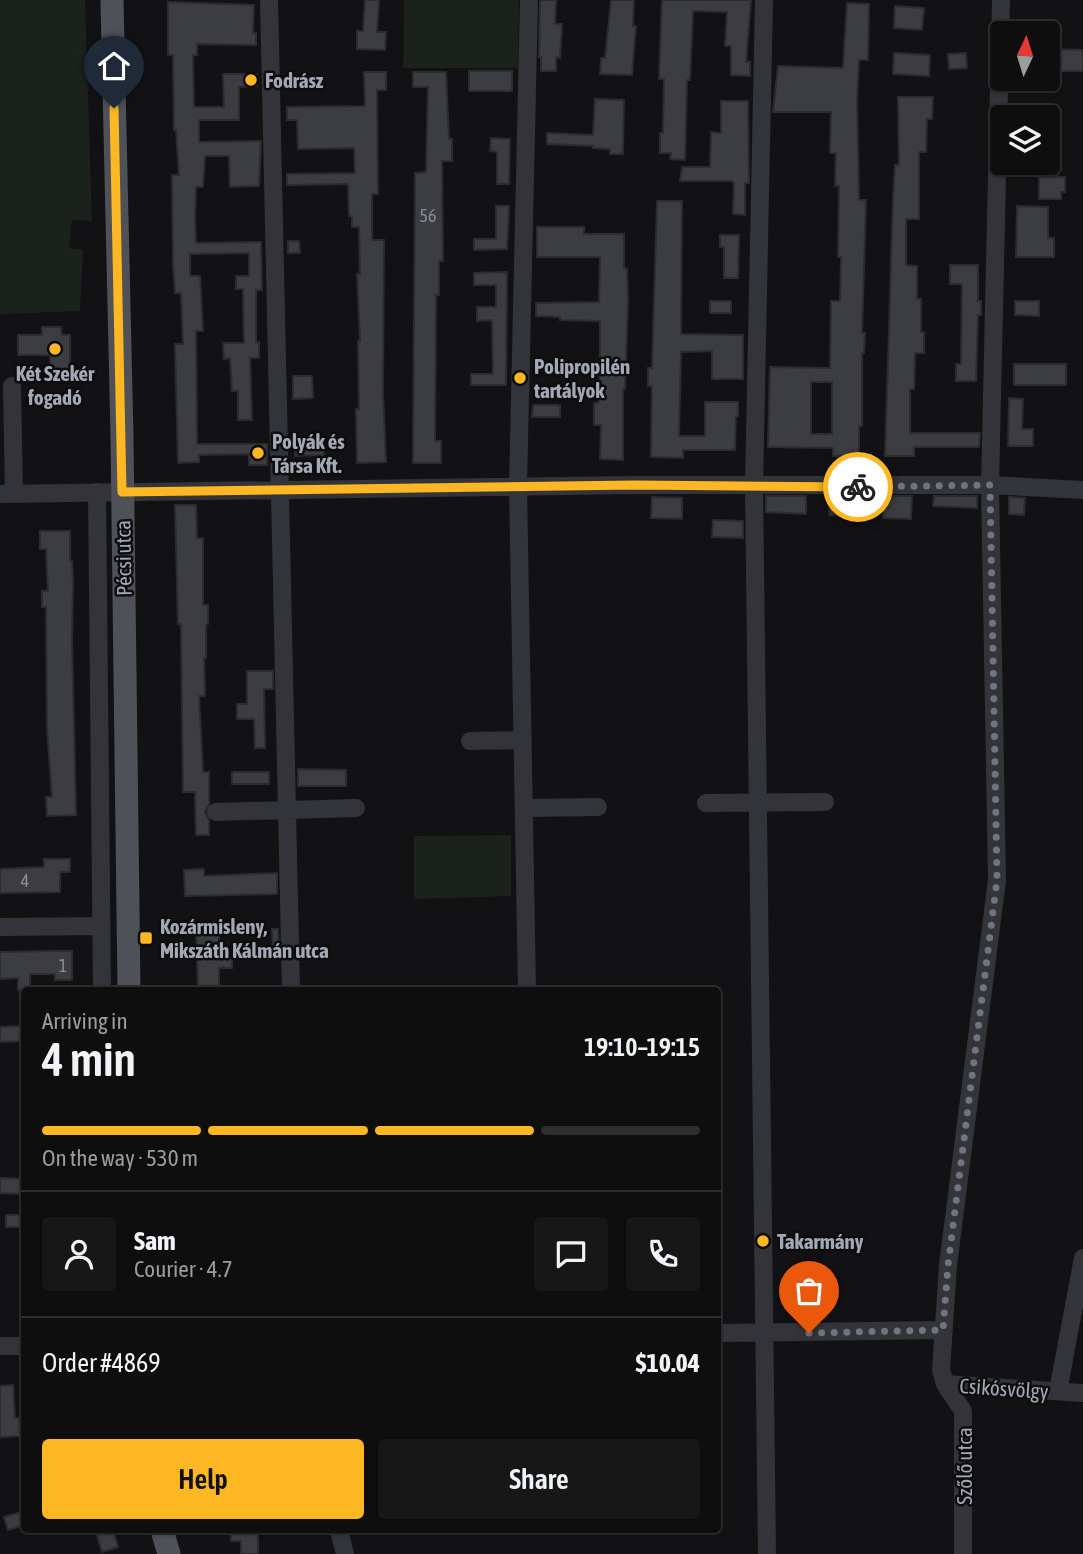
<!DOCTYPE html>
<meta charset="utf-8">
<style>
:root{--surface:#0e0e0f;--page:#171718;--text:#f1f3f6;--muted:#9b9c9e;--line:#2e2e2f;--accent:#fcb722}
body{margin:0;font-family:"Asap Condensed",sans-serif;background:var(--page);color:var(--text);height:100vh;display:flex;flex-direction:column;font-size:26px;white-space:nowrap}
*{box-sizing:border-box;margin:0}
p{font-size:23px;color:var(--muted)}
.icon{flex:none;width:38px;height:38px;fill:none;stroke:currentColor;stroke-width:2;stroke-linecap:round;stroke-linejoin:round}
.map{position:relative;flex:1;overflow:hidden}
.details{position:absolute;left:21px;top:987px;width:700px;height:546px;display:flex;flex-direction:column;background:var(--surface);border-radius:7px;box-shadow:0 2px 5px #0004,0 0 0 2px var(--line)}
.details>*{flex:none}
.needle{width:46px;rotate:4deg}
.controls{position:absolute;left:990px;top:21px;display:grid;gap:14px}
.controls a{display:grid;place-items:center;width:70px;height:70px;border-radius:7px;background:var(--surface);box-shadow:0 2px 5px #0004,0 0 0 2px var(--line);font-size:35px}
.pin{position:absolute;display:grid;place-items:center;width:60px;height:60px;color:#fff;margin:-72px -30px;border-radius:50% 50% 50% 0;rotate:-45deg;box-shadow:0 0 7px #0007}
.pin .icon{rotate:45deg}
.courier{position:absolute;display:grid;place-items:center;width:70px;height:70px;margin:-35px;border:5px solid #fcb722;border-radius:50%;background:#fff;color:#222;box-shadow:0 2px 9px #0007}
.summary em{font-style:normal;font-weight:600}
.summary div{display:flex;flex-direction:column-reverse}
.summary{display:flex;align-items:center;justify-content:space-between;height:119px;padding:0 21px}
h1{font-size:46px;font-weight:600;line-height:52px}
.bar{display:grid;grid-template-columns:repeat(4,1fr);gap:10px 7px;align-content:center;height:84px;padding:0 21px}
.bar i{height:9px;border-radius:5px;background:var(--line)}
.bar .current{background:var(--accent)}
.bar p{grid-column:span 4}
.line{display:flex;align-items:center;gap:18px;padding:0 21px;border-top:2px solid var(--line)}
.line div{flex:1}
.round{display:grid;place-items:center;flex:none;width:74px;height:74px;border-radius:7px;background:var(--page)}
.primary-button{display:flex;gap:14px;margin-top:auto;padding:14px 21px}
.primary-button a{flex:1;height:80px;border-radius:7px;background:var(--accent);color:#111;font-size:28px;font-weight:600;line-height:80px;text-align:center}
.primary-button a+a{background:var(--page);color:var(--text)}
.map>svg:first-child{display:block}
.park{fill:#1a221b}
.building{fill:#3c3d41;stroke:#2c2c30;stroke-width:2;fill-rule:evenodd}
.lines{fill:none;stroke-linecap:round;stroke-linejoin:round}
.minor{stroke:#333439;stroke-width:18}
.major{stroke:#4f5158;stroke-width:23}
.done{stroke:#70747d;stroke-width:7;stroke-dasharray:0 12.6}
.route{stroke:#fcb722;stroke-width:9}
.poi-dot{fill:#fcb722;stroke:#0d0d0f;stroke-width:2.5}
.labels{text-anchor:middle;dominant-baseline:central;stroke-width:5;stroke-linejoin:round;paint-order:stroke}
.number-label{font-size:18px;fill:#898d98}
.poi-label{font-size:21px;font-weight:bold;fill:#a3a8b5;stroke:#0d0d0f;text-anchor:start}
.street-label{font-size:21px;fill:#a3a8b5;stroke:#0d0d0f}
</style>
<div class="map">
<svg width="1083" height="1554" viewBox="0 0 1083 1554">
<rect width="100%" height="100%" fill="#121214"/>
<!-- park -->
<path class="park" d="M0,0H85L92,221L72,220L69,248L83,250L80,311L0,314Z
M404,0H519L518,68H403Z
M511,835V896L414,899V836Z"/>
<!-- building -->
<path class="building" d="M365,0H379L377,32H386L385,50L357,49V31H363Z
M540,0H556L555,24H562L560,58L556,57V71H541V57H539Z
M611,0H634L633,26H636L632,75L600,74L601,58H605Z
M662,0H751L746,62H750V76L731,75V46H725L727,12L693,11L690,80H687L685,160L670,159L671,153H660V133H663L664,79H659Z
M168,2L254,5L253,33H256V45L197,44V55H193L194,107H224L223,74H257V86L239,87V120H199V142L261,141L259,186L230,187L229,156H205L203,187H196L195,219L196,243L261,242L262,290H256V342H259V358H250L252,420H238V391H232L230,358L224,359L223,343H244L243,289H236V276H249V253L190,254V276H200L203,331H196L197,444H267V465H249V454L199,455V462L178,463L175,344H183L181,293H175L173,263L172,175H179L176,130H174L173,55H168Z
M847,3L869,4L868,60H859L857,99L859,200H866L862,333H865L864,353H862V426H859V457L833,456V448L768,447L770,367L830,368L831,301H840L841,257H838L839,186H835L836,153H830L831,112H773L778,66L843,68ZM811,382H832V434H811Z
M895,6L924,8L922,30L894,28Z
M1048,49L1083,50V71H1048Z
M894,53L930,55L929,76L893,74Z
M966,53L967,68L949,69L948,54Z
M469,71H512V91H469Z
M364,72H386V90H377L378,194H372V240H384L383,394L386,462L357,463L356,409H359L358,341H360L357,274H360L359,227H352V216H349L348,184L287,185V174L355,173L354,148L298,149L297,120H287V107L365,106Z
M413,72H446L449,139H452V161H442L443,261H439V295H436L435,441H441V463H413L415,173L426,172L428,87H413Z
M898,97H933L932,119H927L926,152H919V219H906V265L917,266V299H921V332H924V353H915L914,389H910V433H980L979,447H914V456H885L893,199L895,165H899Z
M595,99L624,100L623,154H610V149L593,148V146L547,144V133L593,135Z
M721,101H748L749,183H745V215L733,214L734,183L732,181H680L682,167H710L711,132L721,133Z
M491,138L510,139L509,184H497V152L490,151Z
M1039,177H1065V192H1061V199H1039Z
M657,201H682L681,334L743,335V379H712V351L681,352L679,436H705V402H738V416H736L735,450H683V458L651,457L652,386H648V368H652Z
M496,206H509L507,249L474,250V239H496Z
M1017,206L1048,207V238H1054V257H1016Z
M537,227H584V234H624V268L627,269L628,301L625,389H623V460L600,459L601,425H594V403H598L600,369V321L560,320V317L536,316V303L599,302L600,257H537Z
M720,235H739L738,278H724V247H720Z
M288,241H299L300,253H288Z
M950,265H978V301H981V315H978L976,381H956V364H961L962,284H950Z
M507,272L506,385H471V374H493L492,320L477,321V307H496V285H474V273Z
M710,301H731V313H710Z
M1015,301H1039V316L1015,315Z
M42,327H61L62,335H70V370H50V355H18V335H42Z
M1014,364H1066V385H1014Z
M293,376H312L313,398L293,399Z
M1009,398L1023,399L1022,429H1033V446H1008Z
M533,405H560V417H532Z
M324,442V455L295,456V443Z
M766,496H806V514L766,512Z
M830,496H861L860,516L829,515Z
M884,496H912L911,519L883,518Z
M934,496H977V508L933,506Z
M652,497L682,498V519L651,518Z
M1009,497L1025,498L1024,515L1009,514Z
M175,505H196L197,538H203V605H208V624H206V658H204L205,696H199L203,772H209V804L205,812L209,820V835H196L195,792H183L181,624H178Z
M713,520L743,521V538L712,537Z
M40,531H70V561H72L73,580L72,641L76,815L47,816L46,797H52L47,728L46,607H42V591H48L46,549H40Z
M247,671H273V689H264L265,748H255L254,719H237V704H247Z
M298,769L346,770V786H298Z
M232,772H269V784H232Z
M44,859H70V872H60V892L0,893V869L44,867Z
M204,869V876L277,873V894L185,896L184,870Z
M196,923H230V934H219V957H232V968H219V990H198Z
M272,929H278L279,956L273,955Z
M55,951H72V980H55V974H30V990H18V978L0,979V952Z
M24,1026V1041L0,1042V1027Z
M0,1178L24,1179V1194L0,1193Z
M6,1215H24V1227H6Z
M13,1385L15,1418H19L20,1436L0,1437V1386Z
M24,1511V1525L8,1530L4,1517Z
M107,1530H113L118,1547L102,1552L96,1532Z
M231,1530H258V1554H241V1541H231Z"/>
<g class="lines">
<!-- minor -->
<path class="minor" d="M269,0L291,990
M764,0L754,486L767,1554
M12,386L14,494
M97,492L102,990
M0,494L635,485H990L1083,490
M470,741L523,740
M706,803L825,802
M524,808L598,807
M216,812L356,808
M0,927L101,926
M527,990L518,486L529,0
M718,1333L943,1330
M0,1346H24
M945,1384L1083,1393
M1058,1391L1083,1258
M339,1530L345,1554
M963,1554V1411L945,1384L941,1370L948,1265L997,880L990,485L1001,0"/>
<!-- major -->
<path class="major" d="M112,0L122,436L129,990
M162,1530L169,1554"/>
</g>
<g class="lines">
<!-- done -->
<path class="done" d="M809,1333L943,1330L948,1265L997,880L990,485L858,487"/>
<!-- route -->
<path class="route" d="M114,108L122,492L635,485L858,487"/>
</g>
<!-- markers -->
<g class="poi-dot">
<circle cx="251" cy="80" r="7"/>
<circle cx="55" cy="349" r="7"/>
<circle cx="520" cy="378" r="7"/>
<circle cx="258" cy="453" r="7"/>
<rect x="139" y="931" width="14" height="14" rx="3.5"/>
<circle cx="763" cy="1241" r="7"/>
</g>
<g class="labels">
<!-- number labels -->
<g class="number-label">
<text x="428" y="215">56</text>
<text x="25" y="880">4</text>
<text x="63" y="965">1</text>
</g>
<!-- poi labels -->
<g class="poi-label">
<text x="265" y="80">Fodrász</text>
<text x="534" y="366">Polipropilén<tspan x="534" dy="24">tartályok</tspan></text>
<text x="55" y="373" text-anchor="middle">Két Szekér<tspan x="55" dy="24">fogadó</tspan></text>
<text x="272" y="441">Polyák és<tspan x="272" dy="24">Társa Kft.</tspan></text>
<text x="160" y="926">Kozármisleny,<tspan x="160" dy="24">Mikszáth Kálmán utca</tspan></text>
<text x="777" y="1241">Takarmány</text>
</g>
<!-- street labels -->
<g class="street-label">
<text transform="translate(123 558) rotate(-91)">Pécsi utca</text>
<text transform="translate(1004 1388) rotate(4)">Csikósvölgy</text>
<text transform="translate(964 1466) rotate(-90)">Szőlő utca</text>
</g>
</g>
</svg>
<div class="controls">
<a><svg class="needle" viewBox="-14 -14 28 28"><path d="M0-13l5 13h-10z" fill="#e53935"/><path d="M0 13l5-13h-10z" fill="#9b9c9e"/></svg></a>
<a><svg class="icon" aria-label="layers" viewBox="0 0 24 24"><path d="M12 4l9 5-9 5-9-5zM3 14l9 5 9-5"/></svg></a>
</div>
<div class="pin" style="left:809px;top:1333px;background:#ea580c"><svg class="icon" aria-label="bag" viewBox="0 0 24 24"><path d="M5 8h14l-1 12H6zM9 8a3 3 0 0 1 6 0"/></svg></div>
<div class="pin" style="left:114px;top:108px;background:#1f2937"><svg class="icon" aria-label="home" viewBox="0 0 24 24"><path d="M3 11l9-7 9 7M6 9v11h12V9"/></svg></div>
<div class="courier" style="left:858px;top:487px"><svg class="icon" aria-label="bike" viewBox="0 0 24 24"><circle cx="6" cy="16" r="4"/><circle cx="18" cy="16" r="4"/><path d="M6 16l4-8h5l3 8M10 8l3 8H6M13 5h3"/></svg></div>
<section class="details">
<div class="summary"><div><h1>4 min</h1><p>Arriving in</p></div><em>19:10–19:15</em></div>
<div class="bar"><i class="current"></i><i class="current"></i><i class="current"></i><i></i><p>On the way · 530 m</p></div>
<div class="line" style="height:126px"><a class="round"><svg class="icon" aria-label="person" viewBox="0 0 24 24"><circle cx="12" cy="8" r="4"/><path d="M4 21q1-7 8-7t8 7"/></svg></a><div><b>Sam</b><p>Courier · 4.7</p></div><a class="round"><svg class="icon" aria-label="chat" viewBox="0 0 24 24"><path d="M4 5h16v11H9l-5 4z"/></svg></a><a class="round"><svg class="icon" aria-label="phone" viewBox="0 0 24 24"><path d="M5 4h4l2 5-3 2q2 4 5 5l2-3 5 2v4C11 20 4 13 5 4z"/></svg></a></div>
<div class="line" style="height:91px"><div>Order #4869</div><b>$10.04</b></div>
<div class="primary-button"><a>Help</a><a>Share</a></div>
</section>
</div>
